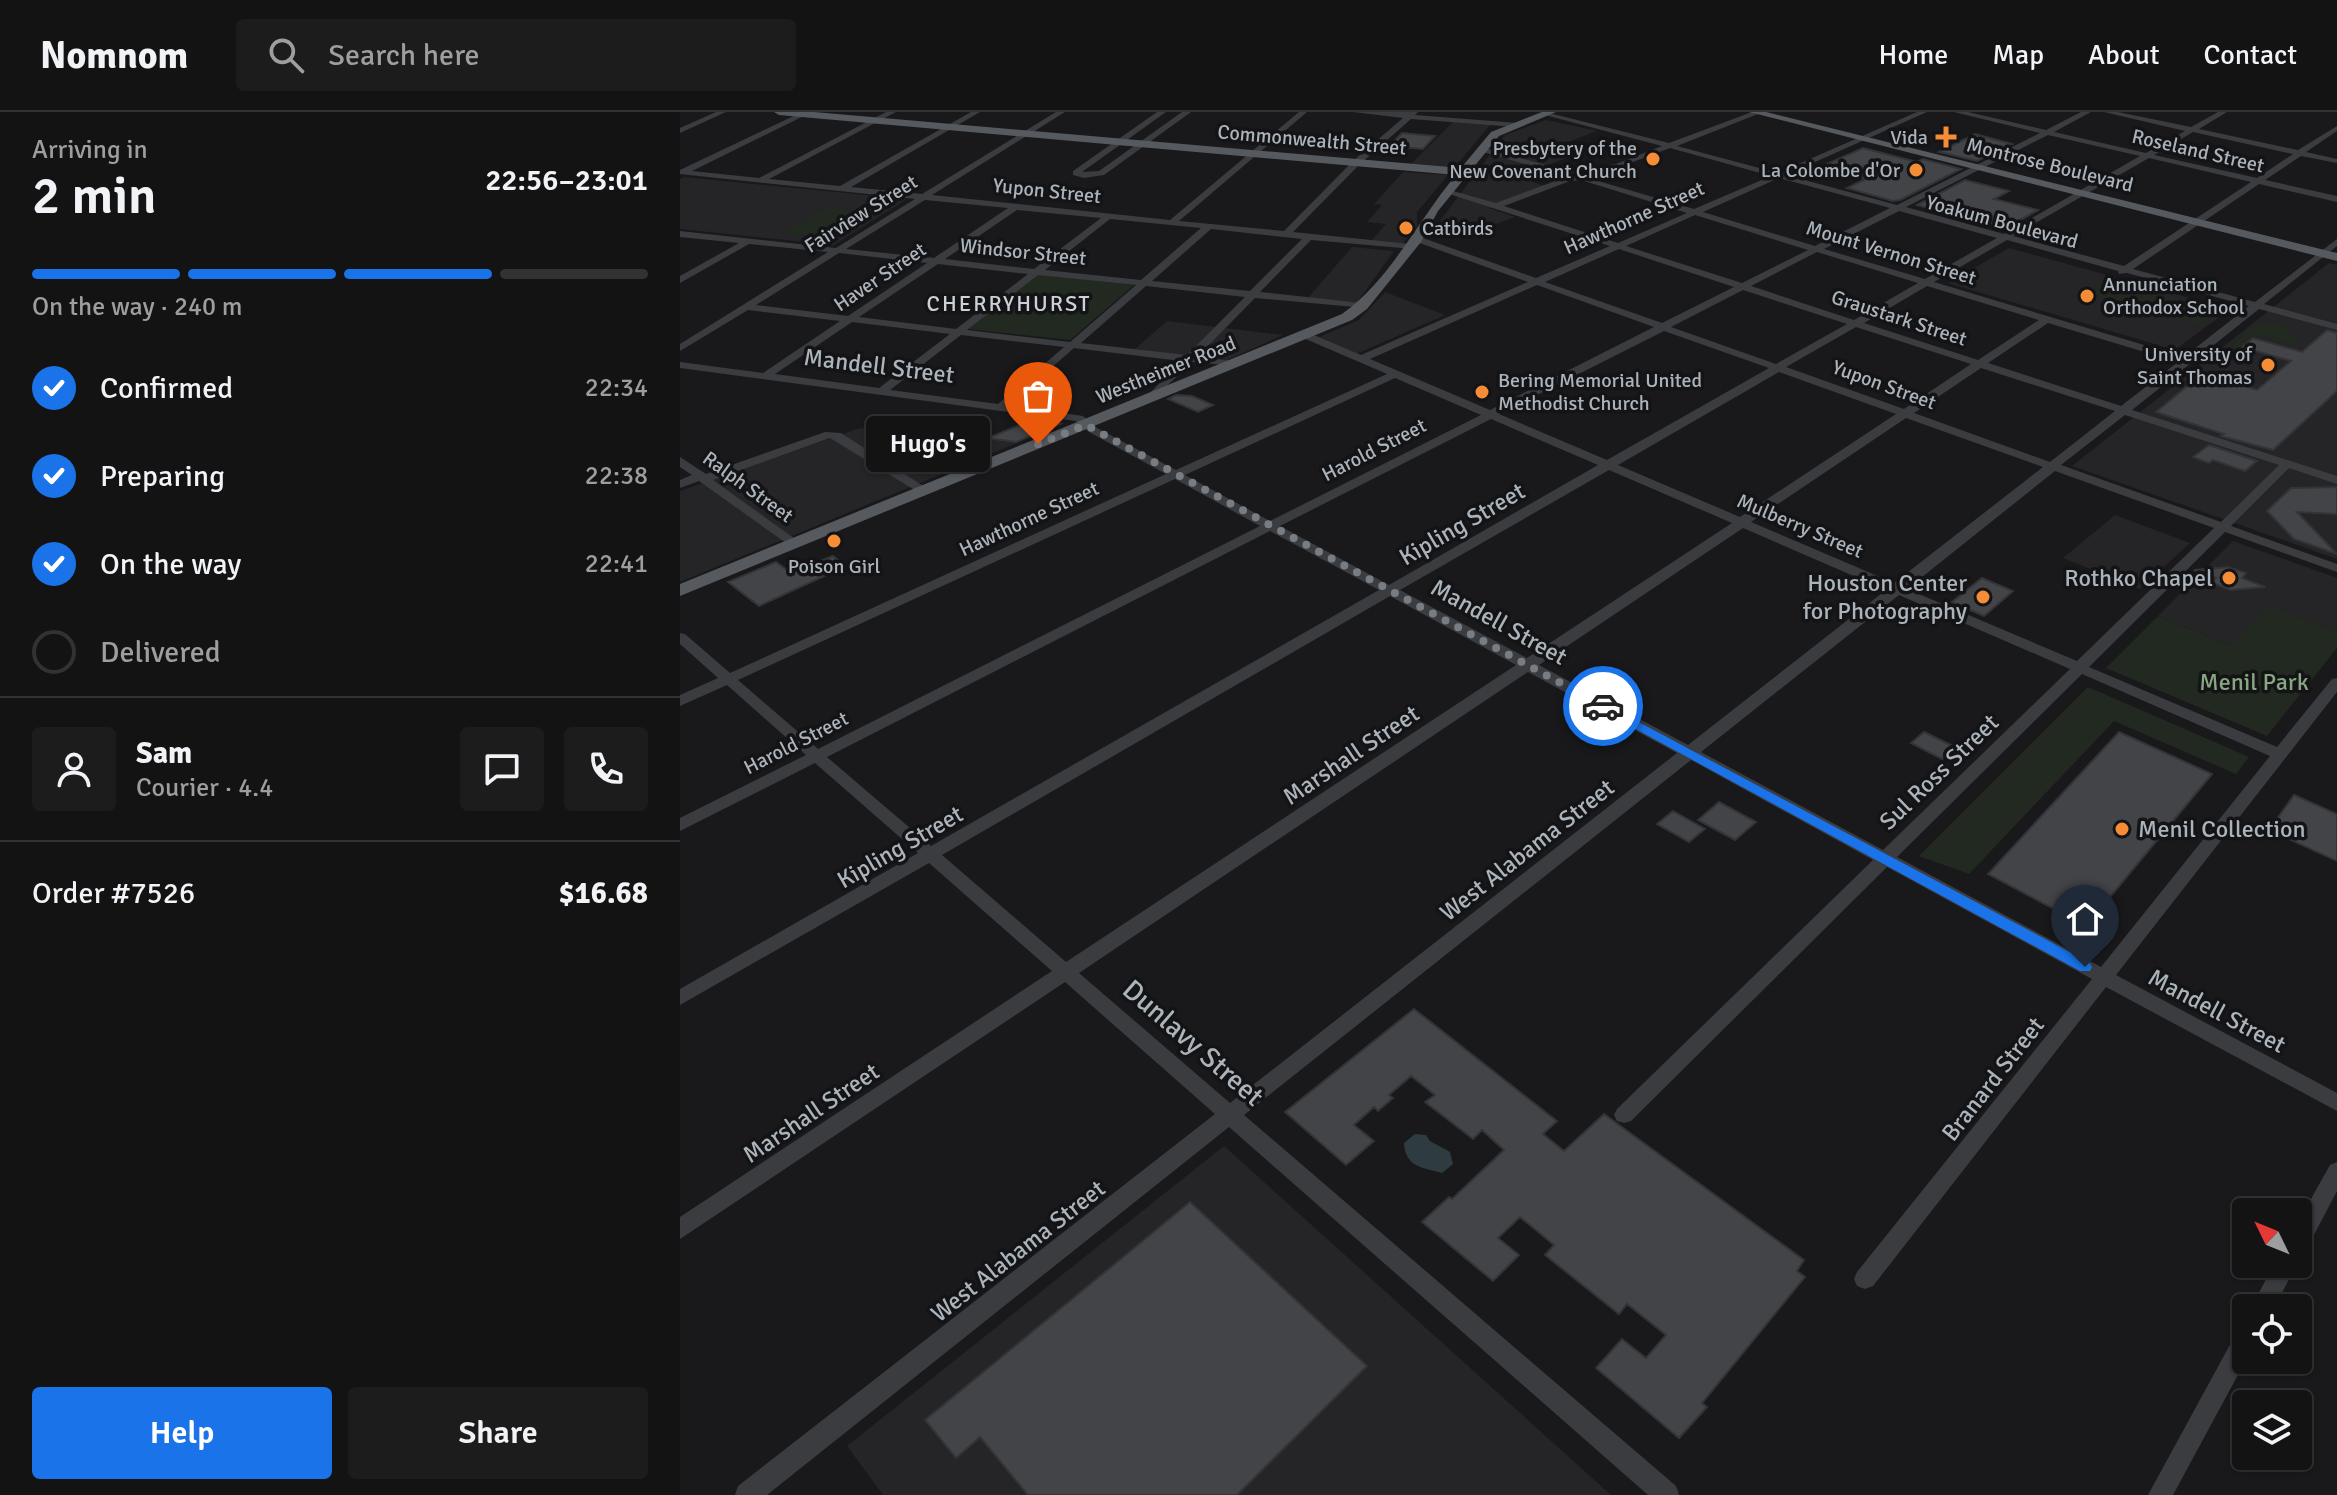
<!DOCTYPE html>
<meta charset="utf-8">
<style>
:root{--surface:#131314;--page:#1c1c1d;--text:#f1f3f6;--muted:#9d9ea0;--line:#323234;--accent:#1a73e8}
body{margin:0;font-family:Signika,sans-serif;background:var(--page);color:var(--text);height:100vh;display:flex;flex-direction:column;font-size:30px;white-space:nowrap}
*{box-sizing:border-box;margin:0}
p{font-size:26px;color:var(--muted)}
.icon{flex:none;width:44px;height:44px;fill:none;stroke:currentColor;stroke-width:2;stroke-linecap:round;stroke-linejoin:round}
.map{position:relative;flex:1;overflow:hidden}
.details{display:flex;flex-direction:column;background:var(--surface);width:680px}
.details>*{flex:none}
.needle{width:52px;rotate:313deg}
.fabs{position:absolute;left:1552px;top:1086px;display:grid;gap:16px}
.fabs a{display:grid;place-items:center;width:80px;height:80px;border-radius:8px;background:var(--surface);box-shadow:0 2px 6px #0004,0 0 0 2px var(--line);font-size:40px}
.pin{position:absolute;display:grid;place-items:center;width:68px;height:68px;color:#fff;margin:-82px -34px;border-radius:50% 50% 50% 0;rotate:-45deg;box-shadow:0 0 8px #0007}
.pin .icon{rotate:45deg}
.courier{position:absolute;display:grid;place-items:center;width:80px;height:80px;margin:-40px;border:6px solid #1a73e8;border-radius:50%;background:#fff;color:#222;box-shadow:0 2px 10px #0007}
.bubble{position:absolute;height:56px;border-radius:8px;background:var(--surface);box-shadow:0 2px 6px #0004,0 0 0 2px var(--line);font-size:26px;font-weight:600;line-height:56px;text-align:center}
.head em{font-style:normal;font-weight:600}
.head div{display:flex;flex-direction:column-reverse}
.head{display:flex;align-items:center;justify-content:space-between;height:136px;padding:0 32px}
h1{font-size:52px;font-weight:600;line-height:60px}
.bar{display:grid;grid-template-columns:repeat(4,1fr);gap:12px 8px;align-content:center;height:96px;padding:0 32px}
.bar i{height:10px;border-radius:6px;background:var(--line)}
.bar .selected{background:var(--accent)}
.bar p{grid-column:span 4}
.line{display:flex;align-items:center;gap:20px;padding:0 32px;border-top:2px solid var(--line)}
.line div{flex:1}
.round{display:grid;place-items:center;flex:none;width:84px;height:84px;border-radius:8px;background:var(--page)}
ol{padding:0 32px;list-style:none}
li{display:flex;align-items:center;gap:24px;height:88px}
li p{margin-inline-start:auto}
li .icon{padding:8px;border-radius:50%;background:var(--accent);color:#fff;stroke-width:4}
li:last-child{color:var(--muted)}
li i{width:44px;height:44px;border:4px solid var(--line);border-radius:50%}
.primary-button{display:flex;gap:16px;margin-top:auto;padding:16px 32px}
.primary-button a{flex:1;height:92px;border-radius:8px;background:var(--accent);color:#fff;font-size:32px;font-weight:600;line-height:92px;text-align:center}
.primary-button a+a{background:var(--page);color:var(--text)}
header{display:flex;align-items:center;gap:48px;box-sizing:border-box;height:112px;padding:0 40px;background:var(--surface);border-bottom:2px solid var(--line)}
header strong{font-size:38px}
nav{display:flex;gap:44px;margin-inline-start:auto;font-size:28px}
.search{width:560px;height:72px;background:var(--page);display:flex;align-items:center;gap:20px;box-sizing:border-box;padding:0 28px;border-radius:8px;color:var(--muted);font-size:30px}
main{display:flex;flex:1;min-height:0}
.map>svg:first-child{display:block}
.built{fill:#252528}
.green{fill:#212920}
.water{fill:#2e3b40}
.building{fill:#434448;stroke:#333437;stroke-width:2}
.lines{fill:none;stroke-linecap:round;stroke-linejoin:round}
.minor{fill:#3a3c40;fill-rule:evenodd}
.major{fill:#565a5f;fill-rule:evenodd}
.route{fill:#1a73e8}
.done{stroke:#787d83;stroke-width:8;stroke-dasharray:0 14.4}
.poi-dot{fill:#f58d36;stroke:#141416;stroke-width:3}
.labels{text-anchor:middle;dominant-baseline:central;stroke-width:7;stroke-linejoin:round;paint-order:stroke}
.far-poi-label{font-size:20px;fill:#abb3bb;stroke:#141416;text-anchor:end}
.far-street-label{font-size:20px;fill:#abb3bb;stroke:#141416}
.far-neighbourhood-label{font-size:22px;letter-spacing:2px;fill:#ccd1d7;stroke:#141416}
.street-label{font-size:24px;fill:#abb3bb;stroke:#141416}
.poi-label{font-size:24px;fill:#abb3bb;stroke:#141416;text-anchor:end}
.park-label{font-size:24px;fill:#87a682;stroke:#141416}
.near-street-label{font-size:28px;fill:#abb3bb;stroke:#141416}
</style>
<header>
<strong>Nomnom</strong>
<div class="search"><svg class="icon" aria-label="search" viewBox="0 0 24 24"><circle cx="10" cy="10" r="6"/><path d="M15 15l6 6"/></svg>Search here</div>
<nav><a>Home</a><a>Map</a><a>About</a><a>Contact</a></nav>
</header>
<main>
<section class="details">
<div class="head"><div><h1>2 min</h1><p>Arriving in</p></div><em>22:56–23:01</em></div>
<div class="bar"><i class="selected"></i><i class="selected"></i><i class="selected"></i><i></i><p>On the way · 240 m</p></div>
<ol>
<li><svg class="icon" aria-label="check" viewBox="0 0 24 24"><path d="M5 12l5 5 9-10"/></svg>Confirmed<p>22:34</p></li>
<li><svg class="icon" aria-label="check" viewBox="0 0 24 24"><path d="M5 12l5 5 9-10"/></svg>Preparing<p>22:38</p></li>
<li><svg class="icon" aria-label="check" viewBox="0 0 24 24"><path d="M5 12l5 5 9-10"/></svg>On the way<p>22:41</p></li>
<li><i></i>Delivered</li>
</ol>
<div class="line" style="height:144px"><a class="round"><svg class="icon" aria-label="person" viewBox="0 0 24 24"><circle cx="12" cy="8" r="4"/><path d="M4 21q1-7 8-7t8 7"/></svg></a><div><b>Sam</b><p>Courier · 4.4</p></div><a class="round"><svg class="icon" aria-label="chat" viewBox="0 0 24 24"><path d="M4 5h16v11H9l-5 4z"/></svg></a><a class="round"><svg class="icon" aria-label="phone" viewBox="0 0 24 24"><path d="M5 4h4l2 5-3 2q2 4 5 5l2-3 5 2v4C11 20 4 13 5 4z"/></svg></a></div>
<div class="line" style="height:104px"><div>Order #7526</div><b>$16.68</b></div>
<div class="primary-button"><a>Help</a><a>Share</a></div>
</section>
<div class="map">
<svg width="1657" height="1383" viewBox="0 0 1657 1383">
<rect width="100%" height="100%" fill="#19191b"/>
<!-- built -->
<path class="built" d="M866,8L917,19L883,32L903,40L837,64L864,74L809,96L835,105L791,121L759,110L825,23Z
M773,10L810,13L774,56L730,53Z
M723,60L768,63L737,100V115L721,133L690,130L706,112L687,110L702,93L694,92Z
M4,65L227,87L154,133L0,117V67Z
M672,135L714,139L676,192L628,186Z
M1329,136L1550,197L1495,238L1268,171Z
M1649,151L1657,153V447L1392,354Z
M705,180L765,203L676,242L637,226L679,208Z
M487,209L603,223L545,249L455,237Z
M352,306L385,311L0,470V379L180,316L295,331Z
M1435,403L1510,431L1460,477L1383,446Z
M1553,429L1657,466V520L1587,494L1550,533L1478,504Z
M544,1034L931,1383H203L167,1334Z"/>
<!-- green -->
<path class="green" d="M146,96L177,100L134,125L102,121Z
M358,162L454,173L390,228L288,217Z
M1427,169L1537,200L1519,213L1408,181Z
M1581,210L1608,214L1610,221L1620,227L1614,233L1577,222L1557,238H1545Z
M1587,493L1657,520V536L1587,624L1426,556L1478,504L1550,533Z
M1408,575L1569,645L1556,662L1434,609L1289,762L1239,744Z"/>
<!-- water -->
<path class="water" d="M735,1022L746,1023L750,1029L770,1040L773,1052L762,1061C745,1056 725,1056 724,1031Z"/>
<!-- building -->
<path class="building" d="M722,21L755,24L743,37L710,34Z
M1295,22L1332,32L1297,49L1259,40Z
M1183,36L1237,50L1243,47L1281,57L1220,88L1213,89L1167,76L1186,67L1140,55Z
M1285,68L1329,79L1314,87L1358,98L1324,117L1237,93Z
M1647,218L1657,221V279L1593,338L1541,324L1544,322L1476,300L1523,261L1577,278L1611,249L1562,235L1573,226L1622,240Z
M496,283L512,284L533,293L518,300L488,287Z
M353,308L380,312L336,330L308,326Z
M1529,333L1577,349L1565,359L1533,348L1529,351L1513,345Z
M1657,375V402L1617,400L1657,442L1614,427L1587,399L1611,376Z
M153,444L166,454L79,494L48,470L96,450L111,461Z
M1548,455L1566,461L1562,466L1585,475L1551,478L1532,471L1536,466L1514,458Z
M1302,466L1333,479L1304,504L1272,490Z
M1244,620L1275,635L1262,647L1231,631Z
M1439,620L1532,662L1406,814L1308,762Z
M1614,683L1657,702V749L1589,718Z
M1039,690L1076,710L1055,728L1018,708Z
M993,699L1025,717L1009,730L977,712Z
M734,897L877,1009L863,1022L884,1039L924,1002L1124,1148L1117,1159L1125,1165L1022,1291L1027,1295L999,1326L916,1256L942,1227L966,1246L986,1223L947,1192L939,1202L865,1143L874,1133L840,1105L818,1126L839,1143L813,1169L742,1110L769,1085L772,1087L824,1038L802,1018L793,1027L745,990L755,983L731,964L709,983L713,986L698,999L694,995L674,1013L694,1029L666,1053L605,1000Z
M510,1090L687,1254L557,1383H348L300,1325L276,1346L245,1308Z"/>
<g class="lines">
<!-- minor -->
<path class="minor" d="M36,0H46L0,21V16Z
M122,0H132L12,59L79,66L206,0H216L89,67L160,74L291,0H300L171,75L242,82L376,0H385L252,83L490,108L619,0H627L499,109L604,119L674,48L723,6L673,0H738L735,3L838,11L835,15L731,7L680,52L613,120L730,132L735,135L733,137L631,128L580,180L682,191L687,194L685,196L575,186L517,245L554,249L558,250V254L512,250L471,289L466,286L467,284L501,249L394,236L329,293L403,304L417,316L496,358L707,262L621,225V221H629L681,243L848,170L734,129V125H740L856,166L930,134L766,81V77L816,91L886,65L901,64L1014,97L1091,64L990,36L937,56L881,63L782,62L785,58L881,59L936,52L982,34L865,3V0L989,31L1072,0H1083L997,34L1098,61L1237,0H1247L1106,63L1217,93L1360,21L1274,0H1288L1366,18L1401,0H1411L1374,20L1466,41L1505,19L1424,0H1438L1511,15L1538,0H1547L1519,17L1618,38L1657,14V19L1626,40L1657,47V51L1621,44L1585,68L1657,84V90L1579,72L1453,157L1575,190L1657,127V134L1584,192L1657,212V218L1579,197L1452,298L1657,364V372L1609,356L1551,414L1657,452V460L1545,420L1409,555L1597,635L1652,567L1657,566V580L1436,863L1657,981V999L1426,875L1193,1174L1185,1177L1177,1174L1174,1167L1177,1160L1412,867L1207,755L951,1009L944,1011L937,1009L934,1003L937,997L1193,748L1011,648L564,1003L996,1374L999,1383H968L549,1015L87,1383H55L58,1374L535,1002L385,870L0,1127V1105L372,859L249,751L0,893V877L238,741L135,651L0,719V706L126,643L47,573L0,594V583L38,566L0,532V521L5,522L50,561L486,362L409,320L396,309L0,256V250L83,261L160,209L68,198L0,239V232L148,140L69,132L0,171V164L59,131L0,125V119L156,136L235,87L0,62V58ZM1513,20L1613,42L1577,66L1474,43ZM1368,23L1460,44L1324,122L1226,95ZM1469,46L1571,70L1444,154L1333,124ZM1099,66L1210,96L1135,134L1023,100ZM901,68L1007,101L938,131L824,94L890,69ZM245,88L328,96L254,146L166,137ZM337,98L421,106L354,157L265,147ZM1219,99L1317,126L1245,167L1144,137ZM1015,103L1128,138L1062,171L946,134ZM430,107L521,116L461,168L365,158ZM531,117L622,127L570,179L472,169ZM1327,128L1438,159L1439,162L1447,161L1569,194L1504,245L1254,170ZM939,137L1054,175L982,211L865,170ZM1137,140L1238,171L1174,208L1071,174ZM159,141L247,151L168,204L76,193ZM258,152L348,162L276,217L179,205ZM358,163L456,173L390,230L287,218ZM857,173L974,215L810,298L690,247ZM466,174L565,185L507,243L401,231ZM1247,174L1359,208L1298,248L1184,211ZM1063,178L1167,212L1096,252L991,215ZM172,210L270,222L199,276L95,262ZM1368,211L1498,250L1441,294L1308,251ZM1176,215L1291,252L1224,297L1106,255ZM984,219L1089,256L927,348L819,302ZM281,223L384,235L318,292L210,278ZM1301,256L1435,299L1370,350L1234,301ZM1099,260L1216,302L1060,405L938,353ZM715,266L801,303L590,409L505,363ZM1445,303L1599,353L1541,410L1381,353ZM1226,306L1363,355L1214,471L1071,410ZM811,307L918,353L709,473L600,414ZM929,358L1052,411L847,546L720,478ZM1375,359L1534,416L1397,549L1227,477ZM495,367L580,414L138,637L58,568ZM1063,416L1206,478L1008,633L859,553ZM590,419L699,478L251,734L147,645ZM1219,483L1390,557L1203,738L1021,640ZM710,484L836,553L386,850L262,743ZM848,560L997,641L550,991L399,861ZM1402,562L1590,644L1421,855L1217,745Z
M477,0H486L402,60L419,59L502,0H511L424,63L404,66L393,63V59Z
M802,35L869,54L870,56L866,58L799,39Z
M145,320L161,321L251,379L249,382H241L150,326L33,368L118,429V435L113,436L19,369L0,376V368L12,363L0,355V345L26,362Z
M1657,1050V1079L1626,1138L1618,1141V1110L1650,1053Z
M1594,1152H1617L1594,1196H1571Z
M1566,1215V1248L1493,1383H1468L1558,1218Z"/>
<!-- major -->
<path class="major" d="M94,0H134L781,56L811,20L862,0H876L819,24L758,99L741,130L687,197L672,208L0,484V472L662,202C711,167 738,108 776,63L99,3Z
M1069,0H1086L1657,141V149Z"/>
</g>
<!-- route -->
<path class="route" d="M923,591L1410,851L1412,855L1410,859H1400L919,597L917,594Z"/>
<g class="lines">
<!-- done -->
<path class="done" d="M358,332L406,313L923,594"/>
</g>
<!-- markers -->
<g class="poi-dot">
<path d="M1262 13h8v8h8v8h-8v8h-8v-8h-8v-8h8z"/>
<circle cx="973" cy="47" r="8"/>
<circle cx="1236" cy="58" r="8"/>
<circle cx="726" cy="116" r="8"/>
<circle cx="1407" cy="184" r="8"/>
<circle cx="1588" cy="253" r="8"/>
<circle cx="802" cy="280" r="8"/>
<circle cx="154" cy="429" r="8"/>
<circle cx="1549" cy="466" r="8"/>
<circle cx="1303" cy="485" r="8"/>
<circle cx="1442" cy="717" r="8"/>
</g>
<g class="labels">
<!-- far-poi labels -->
<g class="far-poi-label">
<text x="1248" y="25">Vida</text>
<text x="957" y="36">Presbytery of the<tspan x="957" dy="23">New Covenant Church</tspan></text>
<text x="1220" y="58">La Colombe d'Or</text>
<text x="742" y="116" text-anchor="start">Catbirds</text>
<text x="1423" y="172" text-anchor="start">Annunciation<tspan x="1423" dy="23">Orthodox School</tspan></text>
<text x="1572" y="242">University of<tspan x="1572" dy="23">Saint Thomas</tspan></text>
<text x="818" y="268" text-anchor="start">Bering Memorial United<tspan x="818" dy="23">Methodist Church</tspan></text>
<text x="154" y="454" text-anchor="middle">Poison Girl</text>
</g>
<!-- far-street labels -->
<g class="far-street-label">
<text transform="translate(632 28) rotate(5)">Commonwealth Street</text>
<text transform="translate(1518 39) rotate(13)">Roseland Street</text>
<text transform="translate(1370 53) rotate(14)">Montrose Boulevard</text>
<text transform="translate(367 79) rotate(6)">Yupon Street</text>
<text transform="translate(181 102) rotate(-32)">Fairview Street</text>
<text transform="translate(954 106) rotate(-24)">Hawthorne Street</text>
<text transform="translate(1322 110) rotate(15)">Yoakum Boulevard</text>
<text transform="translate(343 140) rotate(6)">Windsor Street</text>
<text transform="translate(1211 141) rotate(17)">Mount Vernon Street</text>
<text transform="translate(200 165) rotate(-34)">Haver Street</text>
<text transform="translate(1219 206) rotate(18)">Graustark Street</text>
<text transform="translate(486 258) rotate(-22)">Westheimer Road</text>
<text transform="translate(1204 273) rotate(20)">Yupon Street</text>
<text transform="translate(694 338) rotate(-27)">Harold Street</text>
<text transform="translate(68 375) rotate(36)">Ralph Street</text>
<text transform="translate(349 407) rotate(-25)">Hawthorne Street</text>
<text transform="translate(1120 414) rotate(23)">Mulberry Street</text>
<text transform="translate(116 631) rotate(-27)">Harold Street</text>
</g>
<!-- far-neighbourhood labels -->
<g class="far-neighbourhood-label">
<text x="329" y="191">CHERRYHURST</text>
</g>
<!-- street labels -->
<g class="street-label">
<text transform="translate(199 254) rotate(7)">Mandell Street</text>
<text transform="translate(782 412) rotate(-30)">Kipling Street</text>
<text transform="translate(819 510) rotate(29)">Mandell Street</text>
<text transform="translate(671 643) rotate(-34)">Marshall Street</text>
<text transform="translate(1259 660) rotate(-44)">Sul Ross Street</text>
<text transform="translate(220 735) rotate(-30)">Kipling Street</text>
<text transform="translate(847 738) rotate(-38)">West Alabama Street</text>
<text transform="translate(1537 899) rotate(28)">Mandell Street</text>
<text transform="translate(1313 967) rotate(-52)">Branard Street</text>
<text transform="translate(131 1001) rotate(-34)">Marshall Street</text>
<text transform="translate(338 1139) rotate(-38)">West Alabama Street</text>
</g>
<!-- poi labels -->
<g class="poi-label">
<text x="1533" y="466">Rothko Chapel</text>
<text x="1287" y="471">Houston Center<tspan x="1287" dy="28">for Photography</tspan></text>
<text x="1458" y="717" text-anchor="start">Menil Collection</text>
</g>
<!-- park labels -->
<g class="park-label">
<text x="1574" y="570">Menil Park</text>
</g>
<!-- near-street labels -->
<g class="near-street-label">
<text transform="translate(513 931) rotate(41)">Dunlavy Street</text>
</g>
</g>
</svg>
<div class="fabs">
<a><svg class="needle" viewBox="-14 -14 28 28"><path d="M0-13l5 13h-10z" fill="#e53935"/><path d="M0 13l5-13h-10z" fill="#9d9ea0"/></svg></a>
<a><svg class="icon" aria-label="locate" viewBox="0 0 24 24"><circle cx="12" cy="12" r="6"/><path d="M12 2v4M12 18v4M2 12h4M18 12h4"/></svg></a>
<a><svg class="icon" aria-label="layers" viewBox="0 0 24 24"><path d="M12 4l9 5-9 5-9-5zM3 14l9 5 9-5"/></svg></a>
</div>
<div class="pin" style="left:358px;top:332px;background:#ea580c"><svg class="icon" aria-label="bag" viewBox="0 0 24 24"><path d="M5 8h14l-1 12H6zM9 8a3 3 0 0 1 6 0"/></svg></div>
<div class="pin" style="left:1405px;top:855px;background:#1f2937"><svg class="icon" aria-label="home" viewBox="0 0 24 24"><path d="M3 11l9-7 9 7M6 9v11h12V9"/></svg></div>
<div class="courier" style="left:923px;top:594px"><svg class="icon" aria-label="car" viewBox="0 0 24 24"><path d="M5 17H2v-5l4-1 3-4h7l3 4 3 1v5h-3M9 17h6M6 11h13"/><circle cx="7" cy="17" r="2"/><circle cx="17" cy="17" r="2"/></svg></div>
<div class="bubble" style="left:186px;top:304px;width:124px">Hugo's</div>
</div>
</main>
